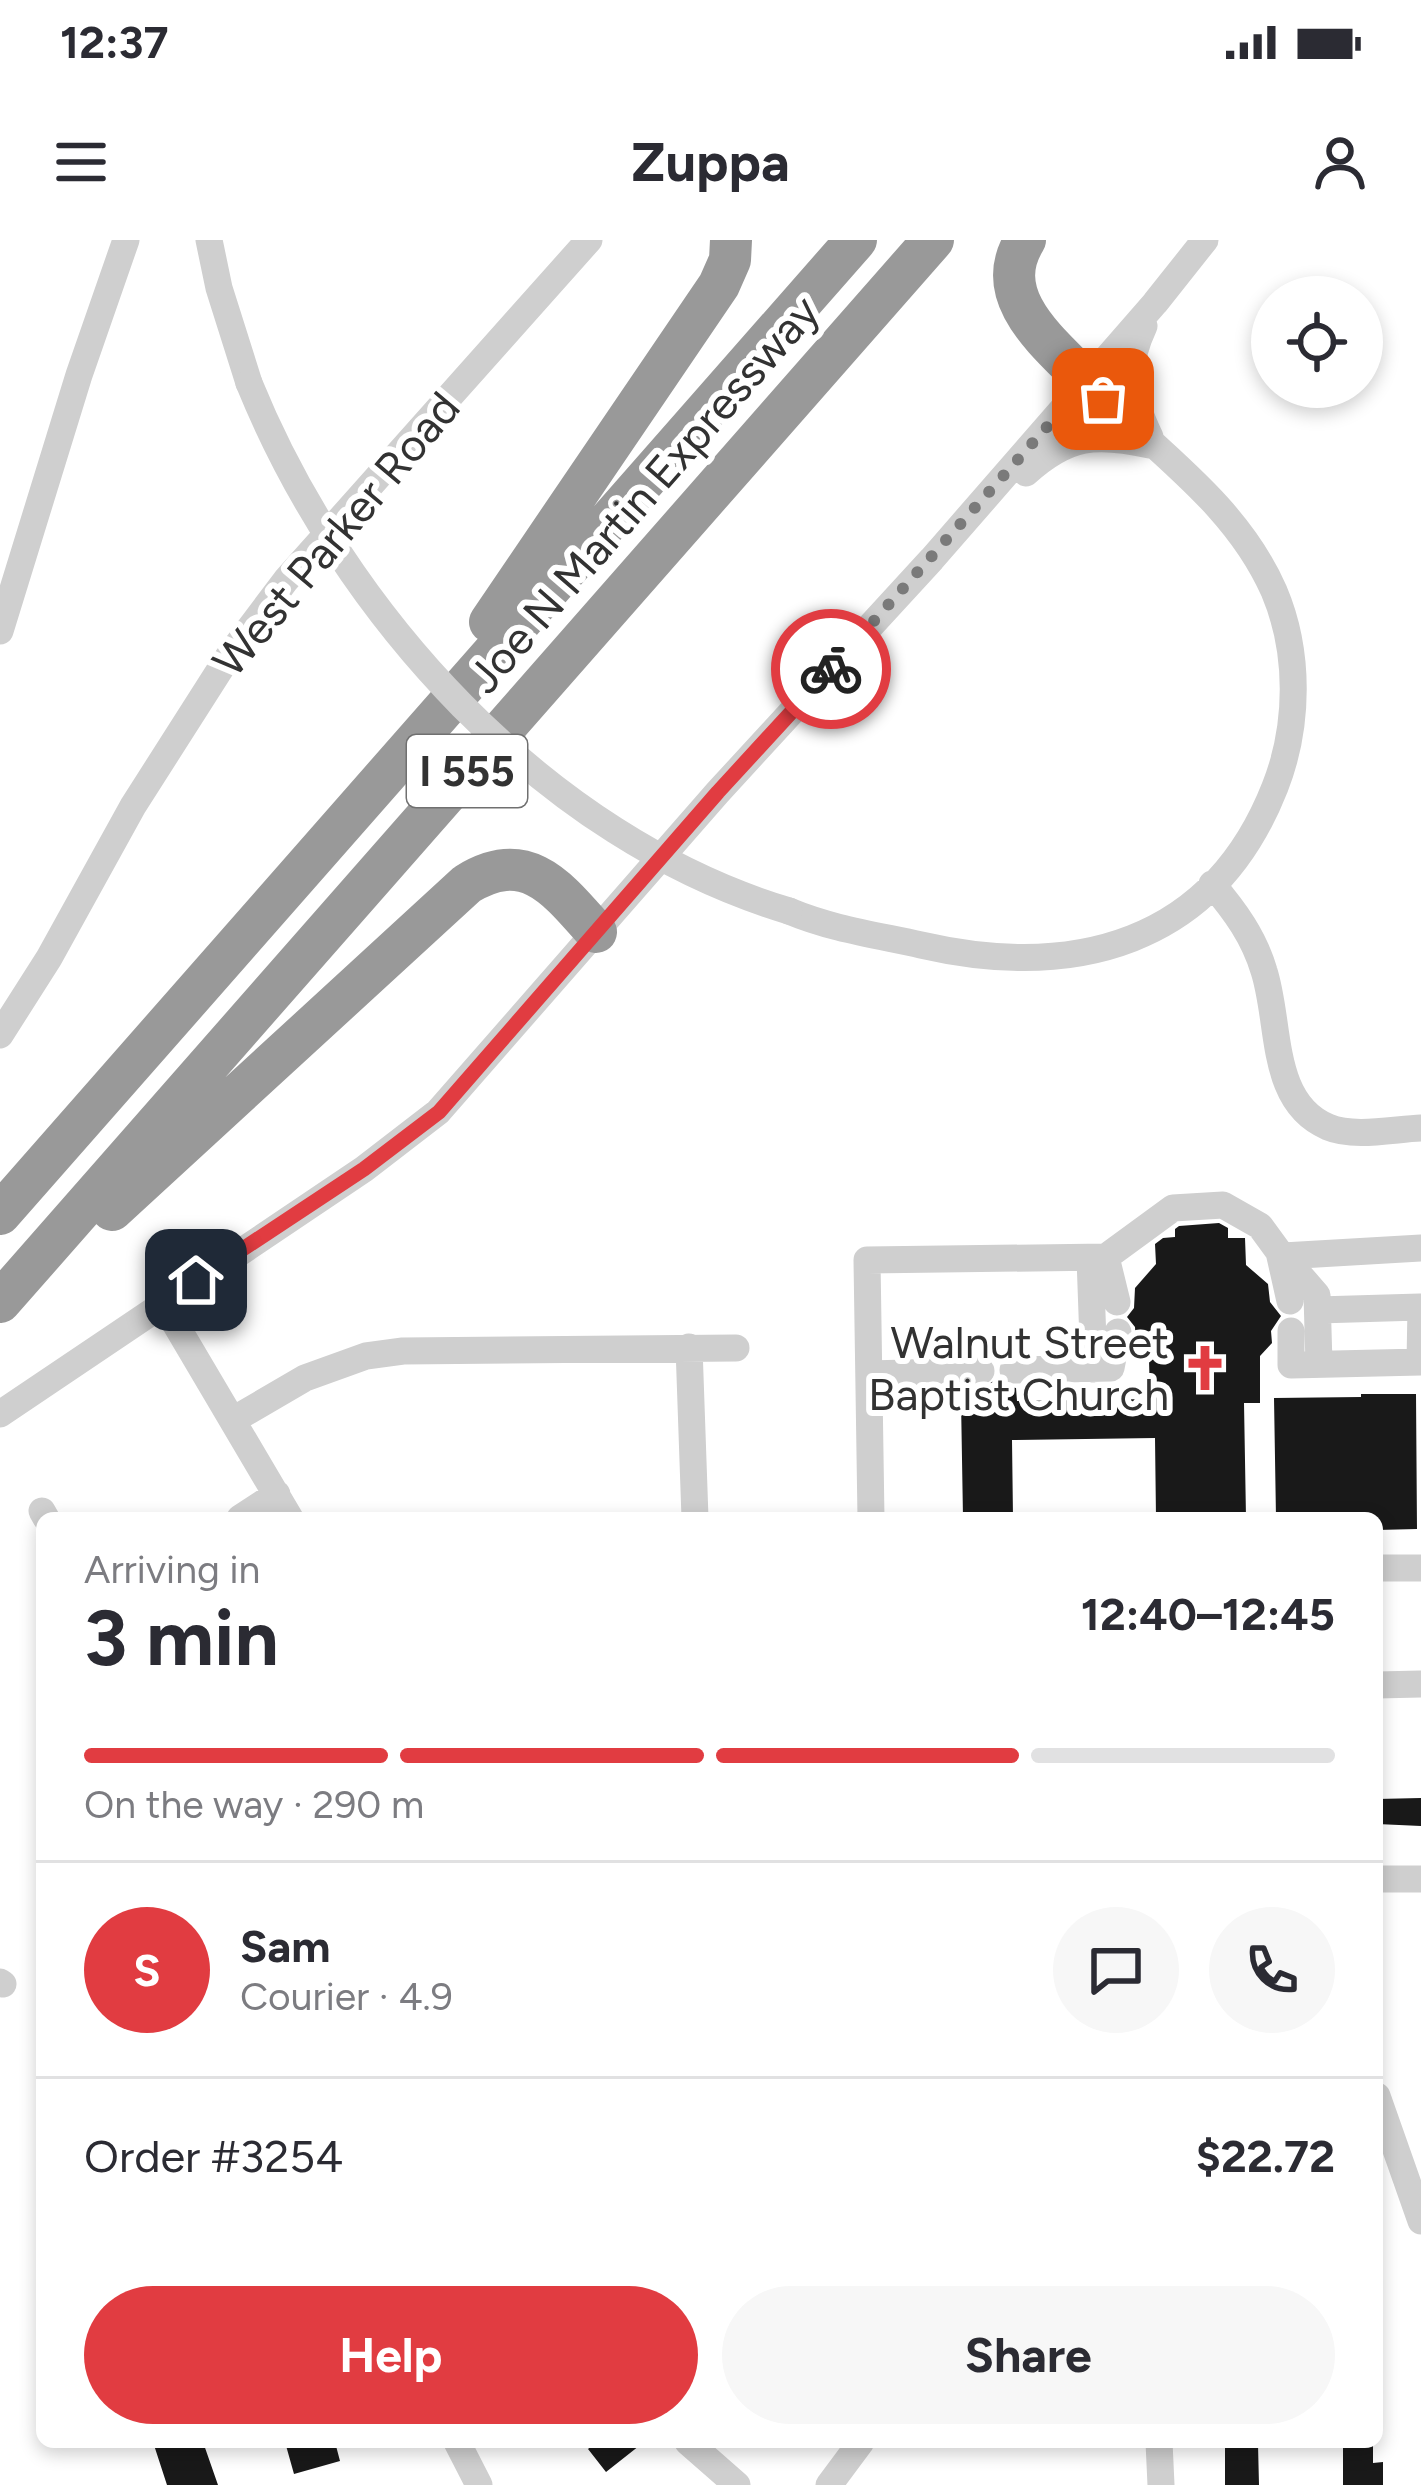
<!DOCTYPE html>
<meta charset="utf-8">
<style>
:root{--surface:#fff;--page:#f7f7f7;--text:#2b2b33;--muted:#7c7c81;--line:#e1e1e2;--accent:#e13c41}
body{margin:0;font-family:Figtree,sans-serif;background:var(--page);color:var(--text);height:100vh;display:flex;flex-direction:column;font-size:45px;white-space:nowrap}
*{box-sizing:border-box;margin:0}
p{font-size:39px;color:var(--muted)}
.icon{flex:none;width:66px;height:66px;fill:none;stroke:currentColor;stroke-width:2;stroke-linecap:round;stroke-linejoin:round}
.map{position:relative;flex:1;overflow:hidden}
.details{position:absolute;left:36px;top:1272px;width:1347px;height:936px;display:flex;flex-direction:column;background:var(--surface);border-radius:18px;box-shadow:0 6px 18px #0003}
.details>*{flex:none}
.controls{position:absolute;left:1251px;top:36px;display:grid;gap:24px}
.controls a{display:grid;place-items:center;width:132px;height:132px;border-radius:50%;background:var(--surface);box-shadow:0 6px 18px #0003;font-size:60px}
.pin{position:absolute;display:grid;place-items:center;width:102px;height:102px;color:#fff;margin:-51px;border-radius:24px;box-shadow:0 6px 18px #0006}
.courier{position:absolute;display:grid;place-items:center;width:120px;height:120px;margin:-60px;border:9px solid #e13c41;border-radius:50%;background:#fff;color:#222;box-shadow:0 3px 15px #0007}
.head em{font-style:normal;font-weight:700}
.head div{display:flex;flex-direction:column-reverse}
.head{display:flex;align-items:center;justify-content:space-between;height:204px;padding:0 48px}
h1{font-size:78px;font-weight:700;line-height:90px}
.bar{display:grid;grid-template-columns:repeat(4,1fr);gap:18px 12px;align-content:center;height:144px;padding:0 48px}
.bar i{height:15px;border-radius:9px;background:var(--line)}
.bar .active{background:var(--accent)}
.bar p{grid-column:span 4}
.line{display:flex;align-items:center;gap:30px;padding:0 48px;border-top:3px solid var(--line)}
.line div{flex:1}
.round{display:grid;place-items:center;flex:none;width:126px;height:126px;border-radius:63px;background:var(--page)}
.action{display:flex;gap:24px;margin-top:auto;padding:24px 48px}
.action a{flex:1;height:138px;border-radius:72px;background:var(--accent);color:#fff;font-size:48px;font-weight:700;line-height:138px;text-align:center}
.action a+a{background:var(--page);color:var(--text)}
.status{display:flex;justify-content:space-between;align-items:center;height:84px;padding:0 60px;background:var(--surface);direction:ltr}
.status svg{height:33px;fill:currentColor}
header{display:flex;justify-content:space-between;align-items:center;height:156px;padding:0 48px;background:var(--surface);font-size:54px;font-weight:700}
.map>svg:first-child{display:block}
.building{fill:#191919}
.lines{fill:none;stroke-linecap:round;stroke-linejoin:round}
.minor{stroke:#cfcfcf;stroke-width:27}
.highway{stroke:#999;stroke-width:42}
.minor-bridge{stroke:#cfcfcf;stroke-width:27}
.done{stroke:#7a7a7a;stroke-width:12;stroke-dasharray:0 21.6}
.route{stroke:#e13c41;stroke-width:15}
.labels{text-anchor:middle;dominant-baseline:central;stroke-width:12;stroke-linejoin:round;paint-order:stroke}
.shield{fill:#fff;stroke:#707070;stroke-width:3}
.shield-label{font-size:42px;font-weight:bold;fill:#323232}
.street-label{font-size:45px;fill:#323232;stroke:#fff}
.poi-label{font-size:45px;fill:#323232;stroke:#fff;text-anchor:end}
</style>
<div class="status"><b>12:37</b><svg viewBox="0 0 49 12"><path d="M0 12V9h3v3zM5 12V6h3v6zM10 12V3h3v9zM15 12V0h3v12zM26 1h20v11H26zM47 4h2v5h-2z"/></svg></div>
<header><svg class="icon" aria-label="menu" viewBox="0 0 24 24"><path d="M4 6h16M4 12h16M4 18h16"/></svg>Zuppa<svg class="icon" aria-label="person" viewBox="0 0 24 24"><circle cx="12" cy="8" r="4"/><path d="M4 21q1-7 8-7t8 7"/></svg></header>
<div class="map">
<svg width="1421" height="2245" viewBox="0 0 1421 2245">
<rect width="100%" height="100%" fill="#fff"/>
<!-- building -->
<path class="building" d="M1219,983L1228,988V998H1245L1246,1025L1268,1044L1270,1062L1281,1076L1271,1091L1272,1103L1260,1116V1163H1244L1246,1278H1156L1155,1198L1012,1200L1013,1278H963L961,1160H985L984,1148L997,1138L1005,1146L1016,1148L1017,1161L1150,1159L1149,1120L1136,1106L1135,1087L1127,1077L1134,1068L1135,1048L1156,1024L1155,1004L1163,998L1175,997V989L1179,986Z
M1361,1154H1416L1417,1289L1377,1290V1278H1276L1274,1158L1361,1157Z
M1421,1558V1586L1377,1584V1559Z
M153,2202H203L218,2245H167Z
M285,2202H335L340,2221L294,2234Z
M596,2202H644L606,2232L588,2209Z
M1225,2204H1258L1259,2245H1225Z
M1343,2206H1373V2223L1383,2222V2245H1343Z"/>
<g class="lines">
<!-- minor -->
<path class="minor" d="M209,0L219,48L249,143
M1144,86C1123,131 1130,154 1150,197
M1026,233C1068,195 1096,193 1150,205
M0,391L79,135L126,0
M1212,644C1235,671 1254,697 1264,731C1281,784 1269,862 1328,887C1354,898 1394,889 1421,888
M789,671C832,689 876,695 921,705C1074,740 1213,705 1275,547C1299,486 1300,412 1274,351C1235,262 1152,209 1087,142
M0,795L49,718L133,566L228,417L286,340L589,0
M1283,1016L1421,1008
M1283,1016L1317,1055L1319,1124
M1106,1017L1117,1062
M1090,1018L1094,1129
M163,1063L290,1278
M1318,1070L1420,1067
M1291,1091V1125L1421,1122
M689,1107L695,1278
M1420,1122L1421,1067
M1013,1130L1111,1128L1118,1092
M869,1134L981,1131
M0,1174L364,929L438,872L718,552L932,319L1155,63L1205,0
M233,1180L305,1138L366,1116L403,1111L736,1108
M42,1271L46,1278
M240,1278L277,1254
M871,1278L867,1020L1106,1017L1173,968L1223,965L1260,986L1279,1012L1290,1061
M1377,1328H1421
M1377,1445L1421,1444
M1377,1639H1421
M0,1742L3,1744
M1377,1856L1421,1981
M457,2202L479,2245
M688,2202L737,2245
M1159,2202L1161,2245
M829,2245L861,2202"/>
<!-- highway -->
<path class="highway" d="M1025,0C989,58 1051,104 1087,142
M490,382L719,45L730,20L731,0
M112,970L467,644C527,607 558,649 596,692
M0,974L856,0
M0,1062L933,0"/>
<!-- minor-bridge -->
<path class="minor-bridge" d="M249,143C343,374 545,598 789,671"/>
</g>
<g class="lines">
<!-- done -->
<path class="done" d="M831,429L1087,142L1103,159"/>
<!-- route -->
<path class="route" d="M196,1040L364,929L439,872L718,552L831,429"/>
</g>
<!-- icons -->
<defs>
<symbol id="church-bare" viewBox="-9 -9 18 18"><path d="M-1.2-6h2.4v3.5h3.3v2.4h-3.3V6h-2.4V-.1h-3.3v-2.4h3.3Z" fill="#e13c41" stroke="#fff" stroke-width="2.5" paint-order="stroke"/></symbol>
</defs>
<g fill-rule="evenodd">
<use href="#church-bare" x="1172" y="1095" width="66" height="66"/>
</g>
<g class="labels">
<!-- shield labels -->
<rect class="shield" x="407" y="495" width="120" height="72" rx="9"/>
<g class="shield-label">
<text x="467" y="531">I 555</text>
</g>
<!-- street labels -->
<g class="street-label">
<text transform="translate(643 254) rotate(-49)">Joe N Martin Expressway</text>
<text transform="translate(336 294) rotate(-50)">West Parker Road</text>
</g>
<!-- poi labels -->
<g class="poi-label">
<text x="1169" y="1102">Walnut Street<tspan x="1169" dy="52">Baptist Church</tspan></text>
</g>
</g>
</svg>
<div class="controls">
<a><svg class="icon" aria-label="locate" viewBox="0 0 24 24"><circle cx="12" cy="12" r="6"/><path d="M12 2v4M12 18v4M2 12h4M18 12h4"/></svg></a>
</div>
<div class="pin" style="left:1103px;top:159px;background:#ea580c"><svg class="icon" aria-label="bag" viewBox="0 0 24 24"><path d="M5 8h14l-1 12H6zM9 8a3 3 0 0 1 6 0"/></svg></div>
<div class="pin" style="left:196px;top:1040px;background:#1f2937"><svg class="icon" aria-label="home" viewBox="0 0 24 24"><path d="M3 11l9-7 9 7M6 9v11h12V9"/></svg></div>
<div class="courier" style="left:831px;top:429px"><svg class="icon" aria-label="bike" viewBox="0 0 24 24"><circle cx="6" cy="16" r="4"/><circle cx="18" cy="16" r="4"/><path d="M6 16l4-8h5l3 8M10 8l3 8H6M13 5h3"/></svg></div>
<section class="details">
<div class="head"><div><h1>3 min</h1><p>Arriving in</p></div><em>12:40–12:45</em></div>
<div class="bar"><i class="active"></i><i class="active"></i><i class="active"></i><i></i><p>On the way · 290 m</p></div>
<div class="line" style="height:216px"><b class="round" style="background:var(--accent);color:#fff">S</b><div><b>Sam</b><p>Courier · 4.9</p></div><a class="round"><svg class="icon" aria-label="chat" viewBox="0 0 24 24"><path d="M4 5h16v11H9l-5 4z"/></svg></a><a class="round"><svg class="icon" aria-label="phone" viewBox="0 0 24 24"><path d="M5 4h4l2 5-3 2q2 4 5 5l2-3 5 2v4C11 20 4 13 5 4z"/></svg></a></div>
<div class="line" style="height:156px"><div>Order #3254</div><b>$22.72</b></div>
<div class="action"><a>Help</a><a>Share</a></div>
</section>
</div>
